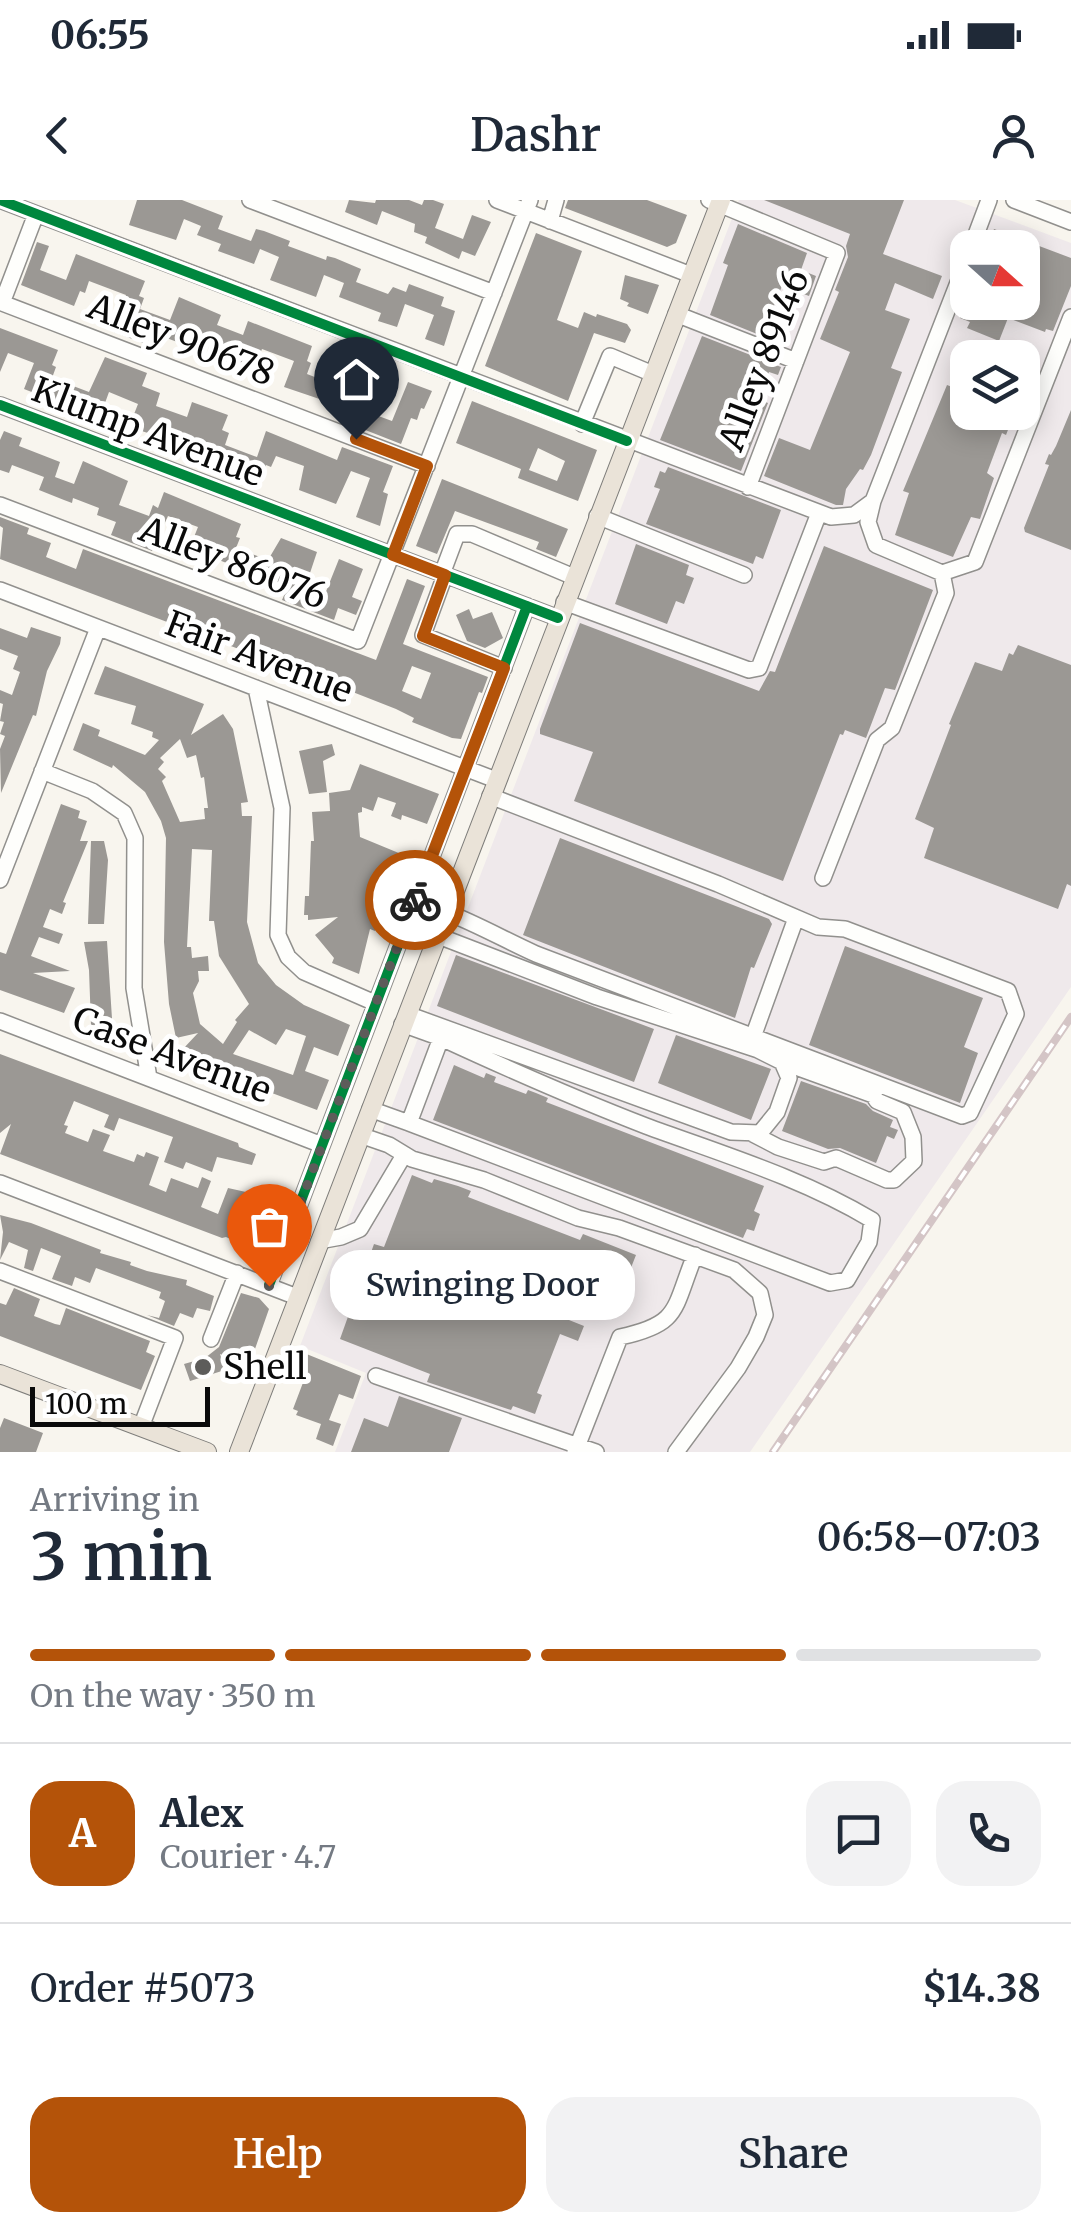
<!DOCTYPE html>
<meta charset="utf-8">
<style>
:root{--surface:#fff;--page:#f2f2f3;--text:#1f2937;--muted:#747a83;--line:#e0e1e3;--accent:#b45309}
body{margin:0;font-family:Merriweather,serif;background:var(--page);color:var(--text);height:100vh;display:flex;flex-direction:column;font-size:38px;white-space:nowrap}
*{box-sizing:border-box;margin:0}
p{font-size:32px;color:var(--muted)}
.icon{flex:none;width:55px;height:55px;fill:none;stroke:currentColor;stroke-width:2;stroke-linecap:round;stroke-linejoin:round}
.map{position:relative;height:1252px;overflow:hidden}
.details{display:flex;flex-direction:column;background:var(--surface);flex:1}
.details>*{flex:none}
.needle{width:65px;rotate:111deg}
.buttons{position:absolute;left:950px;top:30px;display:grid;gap:20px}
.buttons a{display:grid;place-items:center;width:90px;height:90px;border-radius:20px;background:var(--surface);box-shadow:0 5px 25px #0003;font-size:50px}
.scale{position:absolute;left:30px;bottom:25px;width:180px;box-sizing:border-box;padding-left:10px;border:5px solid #0a0a0a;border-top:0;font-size:28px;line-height:35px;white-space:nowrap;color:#0a0a0a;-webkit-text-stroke:8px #fff;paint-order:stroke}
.pin{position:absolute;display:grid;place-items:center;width:85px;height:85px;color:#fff;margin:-102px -42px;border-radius:50% 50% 50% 0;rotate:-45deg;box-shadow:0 0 10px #0007}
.pin .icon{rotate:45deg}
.courier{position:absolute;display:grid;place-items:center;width:100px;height:100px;margin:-50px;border:8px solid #b45309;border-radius:50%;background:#fff;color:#222;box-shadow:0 2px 12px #0007}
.bubble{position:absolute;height:70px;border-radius:30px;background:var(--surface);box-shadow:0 5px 25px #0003;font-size:32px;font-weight:600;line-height:70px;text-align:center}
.summary em{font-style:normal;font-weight:600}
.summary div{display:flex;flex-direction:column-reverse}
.summary{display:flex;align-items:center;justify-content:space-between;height:170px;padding:0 30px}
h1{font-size:65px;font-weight:600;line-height:75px}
.bar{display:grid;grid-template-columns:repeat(4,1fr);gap:15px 10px;align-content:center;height:120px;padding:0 30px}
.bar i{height:12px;border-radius:8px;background:var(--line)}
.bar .on{background:var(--accent)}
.bar p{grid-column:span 4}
.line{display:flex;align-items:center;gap:25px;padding:0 30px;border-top:2px solid var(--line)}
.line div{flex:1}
.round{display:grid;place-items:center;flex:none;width:105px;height:105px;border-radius:30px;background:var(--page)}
.primary-button{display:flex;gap:20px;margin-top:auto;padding:20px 30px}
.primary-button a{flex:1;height:115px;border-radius:30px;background:var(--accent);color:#fff;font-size:40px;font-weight:600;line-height:115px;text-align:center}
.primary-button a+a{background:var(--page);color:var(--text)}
.status{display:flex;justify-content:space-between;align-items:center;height:70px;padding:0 50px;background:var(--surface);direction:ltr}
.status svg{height:28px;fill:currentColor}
header{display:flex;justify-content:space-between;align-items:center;height:130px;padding:0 30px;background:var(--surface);font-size:45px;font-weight:600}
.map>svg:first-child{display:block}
.industrial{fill:#efe9eb;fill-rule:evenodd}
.building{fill:#9b9894;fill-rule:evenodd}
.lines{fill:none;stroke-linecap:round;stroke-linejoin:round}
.minor-casing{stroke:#91908d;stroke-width:18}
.major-casing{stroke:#7e7d7a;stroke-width:20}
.minor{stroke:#fefefc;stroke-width:15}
.major{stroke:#eae3d8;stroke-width:18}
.rail-casing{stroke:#d4c5c6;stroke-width:8}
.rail{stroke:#fff;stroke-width:4;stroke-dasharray:11;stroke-linecap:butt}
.cycleway-casing{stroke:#fff;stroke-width:16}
.cycleway{stroke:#00873e;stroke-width:10}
.done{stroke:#5d5c5a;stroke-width:10;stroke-dasharray:0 18}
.route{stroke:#b45309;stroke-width:12}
.poi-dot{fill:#5d5c5a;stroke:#fff;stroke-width:4}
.labels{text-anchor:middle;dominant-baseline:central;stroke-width:10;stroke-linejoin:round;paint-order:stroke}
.street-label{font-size:35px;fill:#0a0a0a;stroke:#fff}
.poi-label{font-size:35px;fill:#0a0a0a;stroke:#fff;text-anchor:start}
</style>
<div class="status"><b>06:55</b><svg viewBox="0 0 49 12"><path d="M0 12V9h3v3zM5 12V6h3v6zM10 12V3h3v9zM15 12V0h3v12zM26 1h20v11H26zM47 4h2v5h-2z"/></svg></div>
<header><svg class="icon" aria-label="back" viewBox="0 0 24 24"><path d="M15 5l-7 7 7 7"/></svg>Dashr<svg class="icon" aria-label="person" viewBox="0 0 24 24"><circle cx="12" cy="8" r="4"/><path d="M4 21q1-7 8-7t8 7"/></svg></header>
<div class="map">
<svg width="1071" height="1252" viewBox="0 0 1071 1252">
<rect width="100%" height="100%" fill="#f8f5ee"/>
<!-- industrial -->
<path class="industrial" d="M739,0H955L1071,43V787L750,1252H335L366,1173L300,1146ZM968,48H1022V102H968ZM968,158H1022V212H968Z"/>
<!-- building -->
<path class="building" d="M137,0H182L223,16L218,29L251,41L256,29L264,31L290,41L288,46L326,60L327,56L335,58L361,69L356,82L388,94L393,87L406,92L409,84L444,97L441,106L455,111L444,146L425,139L434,115L405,104L397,127L378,121L381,113L339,97L344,83L324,75L316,97L270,80L279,57L260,49L254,64L218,51L221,44L197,35L201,26L184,19L176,40L129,25Z
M349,0L375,3L376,0H409L422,5L424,0H433L444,4L435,28L463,39L472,15L491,22L475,56L462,51L459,59L425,43L427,37L414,32L415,24L382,11L377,25L345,12Z
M568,0H647L687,15L676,43L667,47L565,8Z
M764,0H904L883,54L942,76L933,99L895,83L885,110L910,119L891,168L902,172L871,255L863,270L860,269L846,289L843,305H836L764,276L779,238L810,250L850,152L820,139L839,92L835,90L848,57L846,46L850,34Z
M738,24L807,53L801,70L816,76L809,96L782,86L762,136L710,115L728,65L723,63Z
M994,29L1071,58V86L1053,131L1046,129L1045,132L1008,118L999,141L967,128L970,122L960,118L966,102H1022V48H987Z
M536,33L582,51L557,120L578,128L584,112L596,117L597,114L627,124L631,130L625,143L594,133L568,201L485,166Z
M37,42L49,46L40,70L66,80L76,54L145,81L139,96L144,98L140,109L170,120L179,97L221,115L217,125L243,135L248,121L312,146L307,161L311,163L307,174L335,185L348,163L384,177L373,214L392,221L408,182L432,191L424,209L421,208L417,220L411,218L401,244L350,224L355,211L284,187L294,161L262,149L258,159L250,156L244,171L209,158L215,142L184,131L180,143L161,136L156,148L114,132L126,95L89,81L85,93L80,91L74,106L21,85Z
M625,75L659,85L648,114L627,106L629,103L620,99Z
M0,128L58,150L52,165L56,167L52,178L89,192L105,157L147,173L142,186L160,193L156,206L187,217L192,202L228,215L222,230L229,233L225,245L257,257L266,231L337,260L342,247L393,266L383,292L388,294L380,326L356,317L370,278L351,271L336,304L299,290L304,266L276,256L271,267L266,265L261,280L197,256L202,242L176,232L173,241L129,227L138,204L109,192L105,203L99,201L93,216L24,189L34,163L8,153L0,172Z
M702,136L781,167L778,175L769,172L759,199L768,203L741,271L660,240Z
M947,185L968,193V212H993L1011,222L1006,235L1002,233L987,273L994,278L980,319L971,317L953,357L895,335L909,293L903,291Z
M472,201L597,250L578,301L518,278L521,269L456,243ZM538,248L565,261L557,281L529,270Z
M1071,210V350L1025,332L1024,328L1049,265L1045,264L1049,254L1051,255L1056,246Z
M4,231L22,238L19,246L60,262L55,277L74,284L83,261L128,281L119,305L149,316L153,305L158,308L164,292L241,324L236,337L240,338L236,348L268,360L281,338L317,352L304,391L323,399L339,359L363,369L352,397L362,401L356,415L338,408L334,420L282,400L288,386L200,353L198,356L188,352L198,327L168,316L152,351L111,335L116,322L97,315L99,308L73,298L72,303L64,300L39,290L44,277L12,265L9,273L0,270V240Z
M668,267L781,310L763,359L756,356L753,364L646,324L660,289L654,287L660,271L665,273Z
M442,279L568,329L556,357L536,349L539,342L455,311L437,354L416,346Z
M0,317L29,328L27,334L51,343L46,357L76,369L83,349L376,460L407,379L425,386L403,444L488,477L482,493L479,492L461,539L452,538L412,522L414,518L396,509L340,487L0,359L3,328L0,326ZM412,466L431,473L421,499L402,491Z
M636,344L689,365L686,375L694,378L684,404L676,401L667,424L615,404Z
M824,346L933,390L895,490L885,488L866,538L845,530L843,535L840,534L783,681L574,601L593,552L540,534V529L580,423L759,491L770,471L775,472Z
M469,409L473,419L492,412L503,438L485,448L467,441L456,415Z
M31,427L61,437L60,444L47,471L36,516L33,515L1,593L0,549L5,536L0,534L4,522L0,521L3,504L0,503V490L12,495L20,472L13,469L18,456L0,449V428L27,438Z
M1018,445L1071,465V686L1067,684L1058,709L924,658L934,628L915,619L951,525L949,524L975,462L1002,471L1009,453L1013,455Z
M105,466L204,504L191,535L223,514L233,529L248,602L241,603L242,616H252L247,722L258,763L276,785L304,805L350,825L338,856L314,847L305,871L329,880L317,910L198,865L182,850L198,833L176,838L169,804L164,742L166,638L161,621L145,592L113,565L112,568L73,550L83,523L100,530L98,536L145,555L159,540L152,537L153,532L131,524L136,506L94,494ZM180,539L187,558L196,555L201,578L204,577L208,608H204L205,619L180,622L162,581L166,577L158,569L164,562L160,558ZM192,649L212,650L209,721H214L219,756L249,804L235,820L237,822L223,844L200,824L193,793L199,781L198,771H209L208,756L192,758L191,747H187ZM286,829L306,836L293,875L233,854L249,830L276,845Z
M332,544L335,555L323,561L327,592L309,594L299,551Z
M360,564L439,594L427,624L402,615L401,620L391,616L396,603L378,597L373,611L362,607V612L358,613L360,637L406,656L375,731L370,729L359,774L332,763L334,758L315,735L338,717L308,720V715H304L305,696H309L311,641H314L312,612L330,611L329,593L350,590Z
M61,604L80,611L78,618L87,621L80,641H88L63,702L66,703L62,714L50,709L43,727L63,734L59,744L39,737L31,756L70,771L33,773L75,788L64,813L0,790V752L6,754Z
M560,638L769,719L772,724L754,768L751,767L735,818L523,735Z
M91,641H104L108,660L104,724H88Z
M107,741L113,834L99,836L97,825H91L89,770L84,742Z
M845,746L983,798L964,847L978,853L960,903L809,845Z
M456,755L654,829L634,882L437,806Z
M676,835L771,869L751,920L658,883Z
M0,854L238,943L239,947L256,954L252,965L217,957L212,972L186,962L183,969L164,962L173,937L119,918L114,931L104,927L109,915L74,901L64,925L68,926L65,933L88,942L93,929L110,935L103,951L134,962L137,954L144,957L146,952L159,957L149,985L166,992L171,978L198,988L202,977L211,981L201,1007L218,1014L228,988L264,996L260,1007L277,1013L263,1054L226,1037L222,1038L0,954L11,924L0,933Z
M454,865L484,878L486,873L496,877L494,882L526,894L528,890L536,893L548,898L546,902L764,986L754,1011L760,1014L754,1031L747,1029L743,1038L433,920Z
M801,881L866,904L873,911L893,920L890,927L898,930L894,939L887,936L876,963L840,948L828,949L782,931Z
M412,975L432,983L434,979L458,986L471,991L468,997L580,1040L583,1034L636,1055L623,1088L611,1084L612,1080L606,1078L607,1073L586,1065L569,1120L584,1126L578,1141L560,1134L537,1193L542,1195L535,1214L513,1206L511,1210L427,1182L430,1174L340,1139L374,1044L384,1047Z
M0,1015L31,1023L101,1050L100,1053L131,1062L130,1065L147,1071L187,1080L186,1085L214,1096L210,1111L197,1108L193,1118L180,1113L174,1126L147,1115L159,1118L165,1101L159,1098L161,1092L96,1068L90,1083L75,1077L72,1086L52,1079L61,1056L41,1048L33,1071L24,1068L28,1050L9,1042L0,1060L3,1032Z
M14,1088L40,1099L34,1116L55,1124L60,1125L66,1108L150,1141L146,1152L155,1156L141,1190L0,1136V1103L6,1105Z
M241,1093L259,1098L269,1109L250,1163L248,1165L220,1154L225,1170L190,1181L184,1164L205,1158L219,1147Z
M304,1153L361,1176L353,1199L339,1194L329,1220L341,1224L333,1246L316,1239L321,1224L296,1215L298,1211L293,1209L304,1180L296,1177Z
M399,1196L462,1218L449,1252H351L364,1218L388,1227Z
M4,1218L43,1233L36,1252H0V1228Z"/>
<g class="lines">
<defs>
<path id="minor" d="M0,0L831,317L854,315L873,301
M250,0L494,93
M497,0L691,75
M709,0L837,53L748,287
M1014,0L1071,22
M36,14L2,103L427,266
M550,21L556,0
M971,48L989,0
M968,57L873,301L868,322L876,345L942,373L975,362L1071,117
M676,114L796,161
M0,205L558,418
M582,224L610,156L653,174
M0,305L358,441L530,0
M597,316L744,375
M442,374L457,334H472L574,377
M445,375L423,435L504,468
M0,390L496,580
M564,402L749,470L759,468L819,313
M256,488L282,608L278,735L288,757L304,772L375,803
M42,571L92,591L124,613L135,638L134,788L149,878
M823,678L877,540L892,528L946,393L942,373
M0,680L98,428
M446,712C477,724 505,740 536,754L962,916L970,913L1016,814L1008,791L845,729L818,727L718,684L490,596
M407,814L731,932L760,933L777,912L789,878L782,862L758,850L597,797L436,735
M0,821L322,945
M753,837L796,718
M370,909L409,923L441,838L402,824
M409,923L830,1083L847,1080L869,1042L872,1020C802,978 722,954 646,926C576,899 508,869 441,838
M753,934L778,947L824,962L836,958L887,980H894L914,961L913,937L903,912L877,901L873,895L782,862
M360,935L389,945L412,959L484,980L578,1018L619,1028L734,1070L760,1093L765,1115L756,1137L738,1168L676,1252
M0,983L297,1097
M319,1041L341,1037L360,1029L404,955
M0,1071L175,1138L141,1227
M269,1085L527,406
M211,1139L237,1073
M376,1176L596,1252
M575,1252L620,1137C681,1124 673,1109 695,1055"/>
<path id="major" d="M0,1174L207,1252
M239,1252L721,0"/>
</defs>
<!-- minor casing -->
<use href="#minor" class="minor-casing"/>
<!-- major casing -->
<use href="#major" class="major-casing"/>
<!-- minor -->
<use href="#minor" class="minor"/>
<!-- major -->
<use href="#major" class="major"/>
<defs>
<path id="rail" d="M773,1252L1071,817"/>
</defs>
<!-- rail casing -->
<use href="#rail" class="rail-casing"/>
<!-- rail -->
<use href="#rail" class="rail"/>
<defs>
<path id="cycleway" d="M0,0L627,241
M0,205L558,418
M269,1085L527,406"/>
</defs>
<!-- cycleway casing -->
<use href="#cycleway" class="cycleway-casing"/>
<!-- cycleway -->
<use href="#cycleway" class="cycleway"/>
</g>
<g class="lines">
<!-- done -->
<path class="done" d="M269,1086L415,700"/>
<!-- route -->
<path class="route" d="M356,239L427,266L393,355L445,375L423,436L504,468L415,700"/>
</g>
<!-- markers -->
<circle class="poi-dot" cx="203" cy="1167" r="10"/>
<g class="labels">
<!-- street labels -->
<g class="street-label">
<text transform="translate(181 140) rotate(21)">Alley 90678</text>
<text transform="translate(764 160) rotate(-69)">Alley 89146</text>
<text transform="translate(148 232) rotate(21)">Klump Avenue</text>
<text transform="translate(233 363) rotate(21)">Alley 86076</text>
<text transform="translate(259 457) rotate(21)">Fair Avenue</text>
<text transform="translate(172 855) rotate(21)">Case Avenue</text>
</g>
<!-- poi labels -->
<g class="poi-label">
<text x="223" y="1167">Shell</text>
</g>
</g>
</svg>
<div class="buttons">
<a><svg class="needle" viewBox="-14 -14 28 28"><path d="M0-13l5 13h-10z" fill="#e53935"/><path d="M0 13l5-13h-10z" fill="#747a83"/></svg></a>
<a><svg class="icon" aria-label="layers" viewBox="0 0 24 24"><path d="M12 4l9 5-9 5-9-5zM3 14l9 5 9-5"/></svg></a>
</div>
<div class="scale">100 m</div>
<div class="pin" style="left:269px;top:1086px;background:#ea580c"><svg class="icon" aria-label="bag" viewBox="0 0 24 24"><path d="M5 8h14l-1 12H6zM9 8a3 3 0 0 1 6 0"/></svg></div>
<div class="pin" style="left:356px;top:239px;background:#1f2937"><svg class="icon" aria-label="home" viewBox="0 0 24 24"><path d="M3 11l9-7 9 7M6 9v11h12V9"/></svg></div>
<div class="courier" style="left:415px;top:700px"><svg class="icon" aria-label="bike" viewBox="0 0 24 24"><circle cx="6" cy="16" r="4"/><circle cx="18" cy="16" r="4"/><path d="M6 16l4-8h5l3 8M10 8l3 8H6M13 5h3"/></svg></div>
<div class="bubble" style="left:330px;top:1050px;width:305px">Swinging Door</div>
</div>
<section class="details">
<div class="summary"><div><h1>3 min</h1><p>Arriving in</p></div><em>06:58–07:03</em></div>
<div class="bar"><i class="on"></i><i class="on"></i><i class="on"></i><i></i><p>On the way · 350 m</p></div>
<div class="line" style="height:180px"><b class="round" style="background:var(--accent);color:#fff">A</b><div><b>Alex</b><p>Courier · 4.7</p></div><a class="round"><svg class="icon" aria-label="chat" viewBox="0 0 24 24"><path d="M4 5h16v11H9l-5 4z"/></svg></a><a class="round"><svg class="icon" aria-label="phone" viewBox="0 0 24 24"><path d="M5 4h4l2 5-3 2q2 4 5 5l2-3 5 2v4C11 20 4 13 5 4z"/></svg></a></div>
<div class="line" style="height:130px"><div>Order #5073</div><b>$14.38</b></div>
<div class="primary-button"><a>Help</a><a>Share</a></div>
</section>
